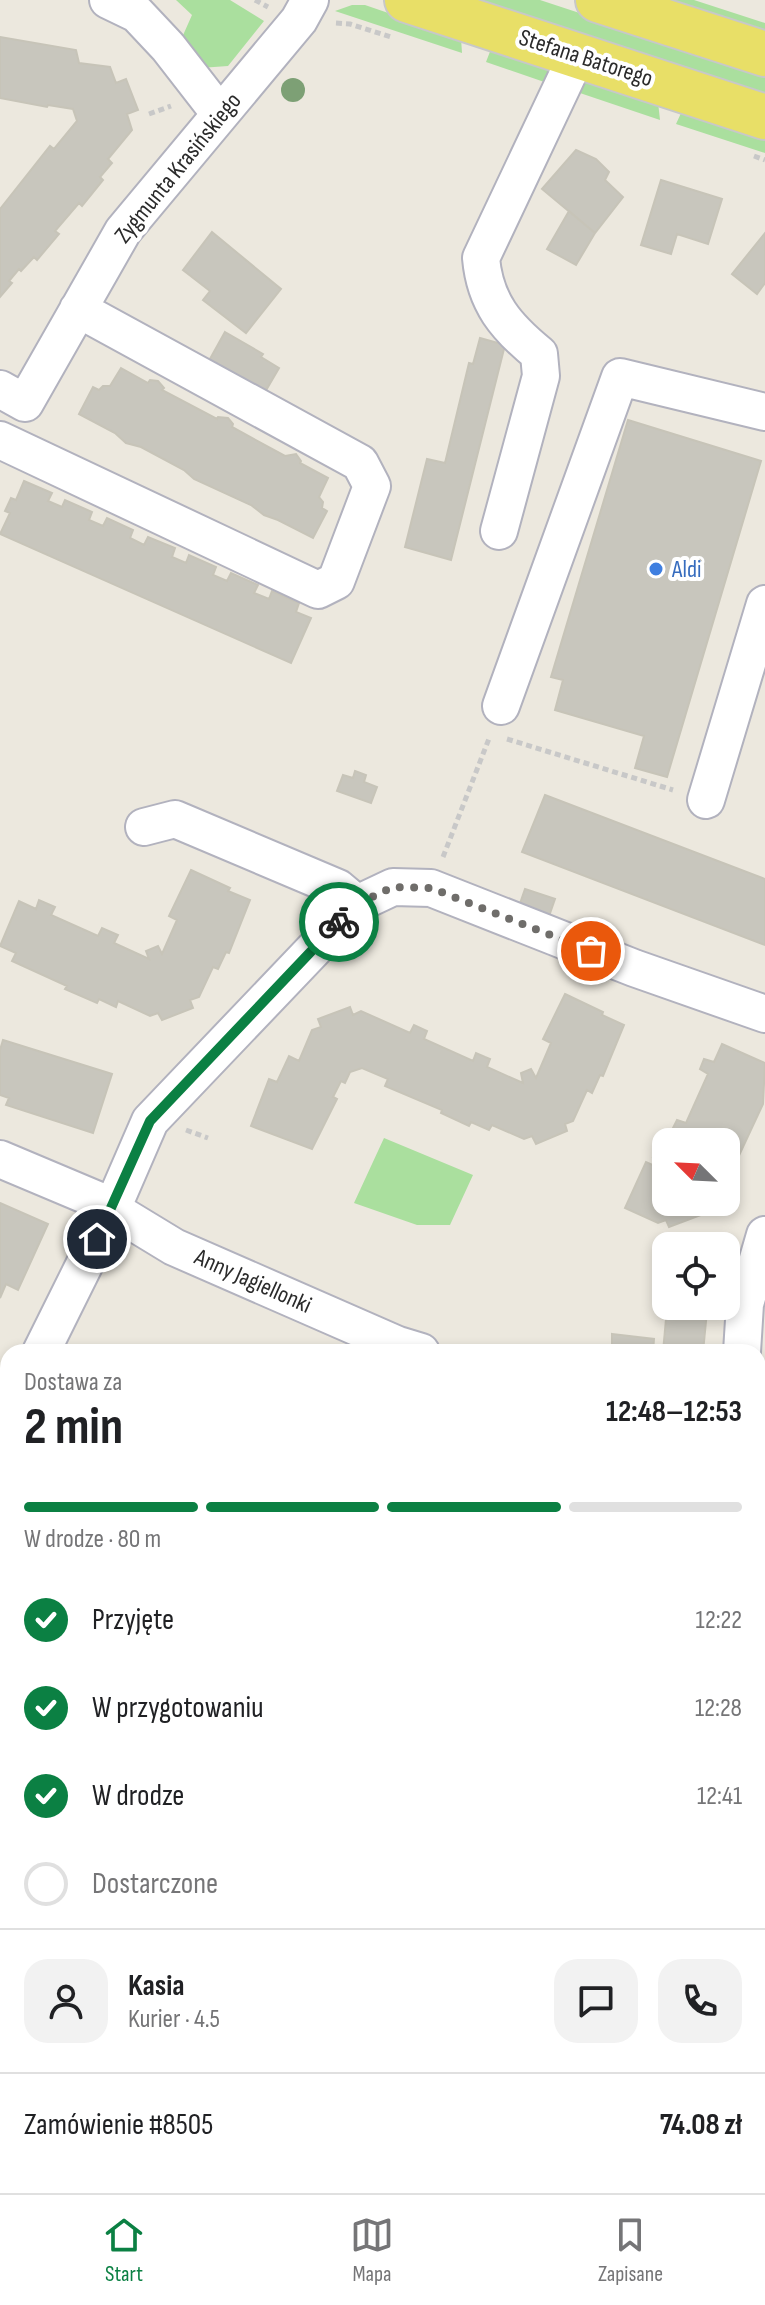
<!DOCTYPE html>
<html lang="pl">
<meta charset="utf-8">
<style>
:root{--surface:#fff;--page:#f2f2f2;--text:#202124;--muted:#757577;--line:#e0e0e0;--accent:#0b8043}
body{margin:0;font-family:"Sofia Sans Condensed",sans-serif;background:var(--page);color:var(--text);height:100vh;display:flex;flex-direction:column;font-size:30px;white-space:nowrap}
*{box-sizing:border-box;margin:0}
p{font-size:26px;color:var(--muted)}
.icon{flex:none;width:44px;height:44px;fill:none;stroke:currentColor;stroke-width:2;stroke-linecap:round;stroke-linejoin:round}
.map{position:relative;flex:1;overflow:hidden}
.drawer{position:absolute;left:0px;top:1344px;width:766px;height:850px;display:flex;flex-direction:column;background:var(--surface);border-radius:24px 24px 0 0;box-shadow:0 4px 12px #0003}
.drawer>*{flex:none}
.needle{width:52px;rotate:294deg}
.controls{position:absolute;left:652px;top:1128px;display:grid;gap:16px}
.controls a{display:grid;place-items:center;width:88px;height:88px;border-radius:16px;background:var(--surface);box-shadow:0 4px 12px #0003;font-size:40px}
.pin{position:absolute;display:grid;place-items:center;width:68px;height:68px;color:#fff;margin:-34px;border:4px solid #fff;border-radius:50%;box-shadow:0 2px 8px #0007}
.courier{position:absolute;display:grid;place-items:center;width:80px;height:80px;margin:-40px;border:6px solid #0b8043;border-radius:50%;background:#fff;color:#222;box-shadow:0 2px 10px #0007}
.overview em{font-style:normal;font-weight:700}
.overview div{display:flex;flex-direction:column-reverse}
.overview{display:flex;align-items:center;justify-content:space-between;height:136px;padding:0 24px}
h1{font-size:52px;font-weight:700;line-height:60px}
.bar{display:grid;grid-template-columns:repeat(4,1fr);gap:12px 8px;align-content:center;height:96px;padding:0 24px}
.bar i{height:10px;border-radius:6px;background:var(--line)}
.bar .current{background:var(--accent)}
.bar p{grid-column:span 4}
.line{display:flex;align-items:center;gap:20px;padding:0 24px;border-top:2px solid var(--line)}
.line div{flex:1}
.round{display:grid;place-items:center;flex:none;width:84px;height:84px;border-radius:24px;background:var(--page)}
ol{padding:0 24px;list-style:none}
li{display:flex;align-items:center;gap:24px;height:88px}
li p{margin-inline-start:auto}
li .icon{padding:8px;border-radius:50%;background:var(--accent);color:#fff;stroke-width:4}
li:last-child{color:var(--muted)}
li i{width:44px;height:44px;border:4px solid var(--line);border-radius:50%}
.dock{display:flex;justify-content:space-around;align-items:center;height:112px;border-top:2px solid var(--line);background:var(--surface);font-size:22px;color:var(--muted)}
.dock a{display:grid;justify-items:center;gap:4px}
.dock .current{color:var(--accent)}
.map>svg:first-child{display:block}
.green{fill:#aadf9e}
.building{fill:#c8c6bd;stroke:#c7c4b8;stroke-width:2}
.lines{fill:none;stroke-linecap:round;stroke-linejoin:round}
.minor-casing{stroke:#b2b2be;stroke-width:40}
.major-casing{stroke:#c8c8c8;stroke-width:48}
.path{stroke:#c8c8c8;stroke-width:5;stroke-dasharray:6 4;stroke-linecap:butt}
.minor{stroke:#fff;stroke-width:36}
.major{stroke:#e8df67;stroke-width:44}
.tree{fill:#7da075}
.done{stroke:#6f6d6a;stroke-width:8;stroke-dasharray:0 14.4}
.route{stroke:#0b8043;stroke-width:10}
.shop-dot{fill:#3f7fe0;stroke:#fff;stroke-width:3}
.labels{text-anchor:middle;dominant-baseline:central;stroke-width:8;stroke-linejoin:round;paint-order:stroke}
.street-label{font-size:24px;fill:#2b2b2b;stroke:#fff}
.shop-label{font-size:24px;fill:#366cbe;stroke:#fff;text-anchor:start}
</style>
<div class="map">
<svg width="765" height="2193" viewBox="0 0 765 2193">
<rect width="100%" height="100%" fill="#ece8de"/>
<!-- green -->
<path class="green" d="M176,0H230L264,21L228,66L200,68L180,42L192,15Z
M462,0H540L765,74V99Z
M657,0H694L765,23V36Z
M352,5H365L461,38L462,53L335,11Z
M491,49L556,71L553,85L486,62Z
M580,79L658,102L660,120L574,91Z
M682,111L765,138V153L676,124Z
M384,1138L473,1175L450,1225H417L354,1203Z
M0,1776L8,1777V2092L0,2103Z"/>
<!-- building -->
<path class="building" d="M0,37L76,50L79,63L110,67L116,83L126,79L138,110L127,114L132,130L108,159L112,163L100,177L103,180L82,206L79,203L55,231L59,234L37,260L34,257L21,271L19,269L9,281L12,283L0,297V209L50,146L54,149L77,121L73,109L48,105L47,107L0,98Z
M576,150L596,159L609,172L605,180L623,197L595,233L542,189Z
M661,180L722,199L708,244L677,234L671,254L641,245Z
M569,211L595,233L576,265L547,249Z
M212,232L281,289L246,333L203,300L210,291L183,270Z
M765,233V283L757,294L732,274Z
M225,332L263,354L261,357L279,368L265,392L210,359Z
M480,338L505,345L451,560L405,547L427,459L445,463L469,363L473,364Z
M121,368L148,383L150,380L158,381L164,388L162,390L217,419L218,417L228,418L233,424L232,427L285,456L296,454L301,461L300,463L328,478L319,497L323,502L322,508L327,511L313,538L278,520L264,515L251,505L194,479L184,470L141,447L126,443L115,433L79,414L93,387L99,390L103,386H110Z
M628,420L761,461L667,777L635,768L644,736L555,710L563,680L551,677Z
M24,481L52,493L48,501L62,507L65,500L92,512L89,520L103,526L107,518L133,530L130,538L144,545L148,537L175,548L172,557L186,563L189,555L216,567L213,575L227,581L231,573L258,585L254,593L269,599L272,591L299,603L296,612L311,618L291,663L0,534L10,513L5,511L11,498L16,500Z
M355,771L366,775L364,782L377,787L371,803L337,791L343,775L353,778Z
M545,795L765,879V945L522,852Z
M191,870L230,888L228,891L250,900L229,953L226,952L218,969L213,967L199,997L190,1000L193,1008L162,1020L158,1013L150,1016L118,1001L116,1007L99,999L97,1003L65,989L67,986L12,961L16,953L0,946L19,901L36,909L39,900L55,907L51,915L98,936L102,928L118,935L114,943L149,959L146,951L158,946L162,954L177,920L169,916Z
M525,889L555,899L547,922L517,912Z
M565,994L603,1012L602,1015L624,1025L603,1076L600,1075L592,1093L587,1090L573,1121L565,1124L567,1131L536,1144L532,1136L524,1139L492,1125L489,1130L471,1122L469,1126L441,1113L442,1110L385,1086L388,1079L362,1068L350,1072L345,1083L341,1081L333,1097L337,1099L312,1149L251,1126L269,1079L277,1082L289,1056L299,1061L312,1030L321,1027L318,1019L350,1007L353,1015L361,1011L410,1033L414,1025L427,1031L424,1039L473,1061L476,1053L485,1057L490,1059L487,1067L523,1083L521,1073L531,1069L536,1078L551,1043L543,1039Z
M3,1040L112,1074L93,1133L6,1105L9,1098L0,1095V1050Z
M722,1044L765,1063L763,1104L729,1177L726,1176V1142H678L680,1136L672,1130L677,1120L686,1123L708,1074L700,1069L704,1059L714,1062Z
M665,1153L666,1202H708L698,1207L701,1215L669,1227L666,1220L658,1223L625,1208L646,1162L657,1167L653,1158Z
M0,1203L48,1224L18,1290L6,1284L0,1298Z
M667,1308L707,1311L703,1352H663Z
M612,1334L654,1339L653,1352H612Z
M765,1784V1846H758V1794H764L762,1786Z"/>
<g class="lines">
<defs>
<path id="minor" d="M108,0L137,14L168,47L220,114
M0,389L25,403L123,231L299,20L310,0
M0,440L318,590L336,581L372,486L360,463L78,309
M499,531L541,376L539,354C506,327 485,303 481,258L577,55
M501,706L620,377L765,412
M706,800L765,604
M144,827L175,819L338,888L357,904
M0,1159L95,1199L174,1247L398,1345L421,1352
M41,1352L111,1211L150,1121L357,904L393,887L431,888L634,968L765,1014
M742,1352L745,1304L765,1235
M0,1412L8,1402
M758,1450L765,1455
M0,1738L8,1740
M758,1988L765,1984
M758,2018L765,2027
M758,2166H765
M505,2193L512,2186
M622,2193L633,2186"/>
<path id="major" d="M407,0L765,117
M598,0L765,54"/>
</defs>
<!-- minor casing -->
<use href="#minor" class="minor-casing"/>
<!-- major casing -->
<use href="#major" class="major-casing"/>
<!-- path -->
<path class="path" d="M255,0L268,7
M336,23L350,24L391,37
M149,114L171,106
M754,156L765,160
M507,739L673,790
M443,857L490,736
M186,1130L208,1138
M0,1838L8,1836
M0,2015L8,2029"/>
<!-- minor -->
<use href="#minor" class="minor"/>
<!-- major -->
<use href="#major" class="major"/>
</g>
<!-- trees -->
<circle class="tree" cx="293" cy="90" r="12"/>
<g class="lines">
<!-- done -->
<path class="done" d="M339,922L357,904L393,887L431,888L591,951"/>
<!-- route -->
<path class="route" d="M97,1239L150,1121L339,922"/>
</g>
<!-- markers -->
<circle class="shop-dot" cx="656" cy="569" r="8"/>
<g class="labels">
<!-- street labels -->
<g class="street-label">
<text transform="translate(586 58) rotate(18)">Stefana Batorego</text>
<text transform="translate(178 168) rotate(-51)">Zygmunta Krasińskiego</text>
<text transform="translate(253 1281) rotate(24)">Anny Jagiellonki</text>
</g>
<!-- shop labels -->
<g class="shop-label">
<text x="672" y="569">Aldi</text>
</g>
</g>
</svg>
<div class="controls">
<a><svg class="needle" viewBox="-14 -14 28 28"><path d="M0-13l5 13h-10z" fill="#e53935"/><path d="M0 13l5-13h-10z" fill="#757577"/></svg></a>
<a><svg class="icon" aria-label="locate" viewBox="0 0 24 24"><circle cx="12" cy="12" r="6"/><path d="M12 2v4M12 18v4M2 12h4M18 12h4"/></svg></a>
</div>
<div class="pin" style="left:591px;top:951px;background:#ea580c"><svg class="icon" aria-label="bag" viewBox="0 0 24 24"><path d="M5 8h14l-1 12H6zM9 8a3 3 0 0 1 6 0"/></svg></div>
<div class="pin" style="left:97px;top:1239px;background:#1f2937"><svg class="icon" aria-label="home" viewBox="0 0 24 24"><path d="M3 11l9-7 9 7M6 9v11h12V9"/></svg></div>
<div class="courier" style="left:339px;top:922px"><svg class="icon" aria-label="bike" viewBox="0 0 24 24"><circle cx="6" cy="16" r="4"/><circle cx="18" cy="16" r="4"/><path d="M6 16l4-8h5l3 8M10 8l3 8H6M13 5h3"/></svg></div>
<section class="drawer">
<div class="overview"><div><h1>2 min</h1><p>Dostawa za</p></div><em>12:48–12:53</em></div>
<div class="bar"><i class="current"></i><i class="current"></i><i class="current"></i><i></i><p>W drodze · 80 m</p></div>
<ol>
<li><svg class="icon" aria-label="check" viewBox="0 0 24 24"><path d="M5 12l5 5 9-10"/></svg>Przyjęte<p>12:22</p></li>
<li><svg class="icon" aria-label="check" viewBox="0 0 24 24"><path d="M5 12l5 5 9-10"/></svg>W przygotowaniu<p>12:28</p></li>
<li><svg class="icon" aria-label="check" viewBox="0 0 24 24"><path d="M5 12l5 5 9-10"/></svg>W drodze<p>12:41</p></li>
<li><i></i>Dostarczone</li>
</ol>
<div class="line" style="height:144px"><a class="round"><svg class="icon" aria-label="person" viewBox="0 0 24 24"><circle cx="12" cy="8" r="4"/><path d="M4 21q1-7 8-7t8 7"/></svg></a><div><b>Kasia</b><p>Kurier · 4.5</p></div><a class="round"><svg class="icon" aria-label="chat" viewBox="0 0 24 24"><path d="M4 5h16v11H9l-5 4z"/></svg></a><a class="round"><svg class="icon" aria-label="phone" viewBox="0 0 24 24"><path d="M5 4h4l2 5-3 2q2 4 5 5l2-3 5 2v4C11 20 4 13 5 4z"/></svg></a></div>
<div class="line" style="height:104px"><div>Zamówienie #8505</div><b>74.08 zł</b></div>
</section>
</div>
<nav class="dock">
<a class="current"><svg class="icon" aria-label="home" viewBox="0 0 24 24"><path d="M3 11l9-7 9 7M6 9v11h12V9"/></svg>Start</a>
<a><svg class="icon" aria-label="map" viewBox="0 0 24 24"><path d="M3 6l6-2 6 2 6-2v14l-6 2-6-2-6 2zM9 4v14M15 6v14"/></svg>Mapa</a>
<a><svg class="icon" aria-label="saved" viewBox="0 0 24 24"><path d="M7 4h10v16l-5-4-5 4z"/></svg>Zapisane</a>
</nav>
